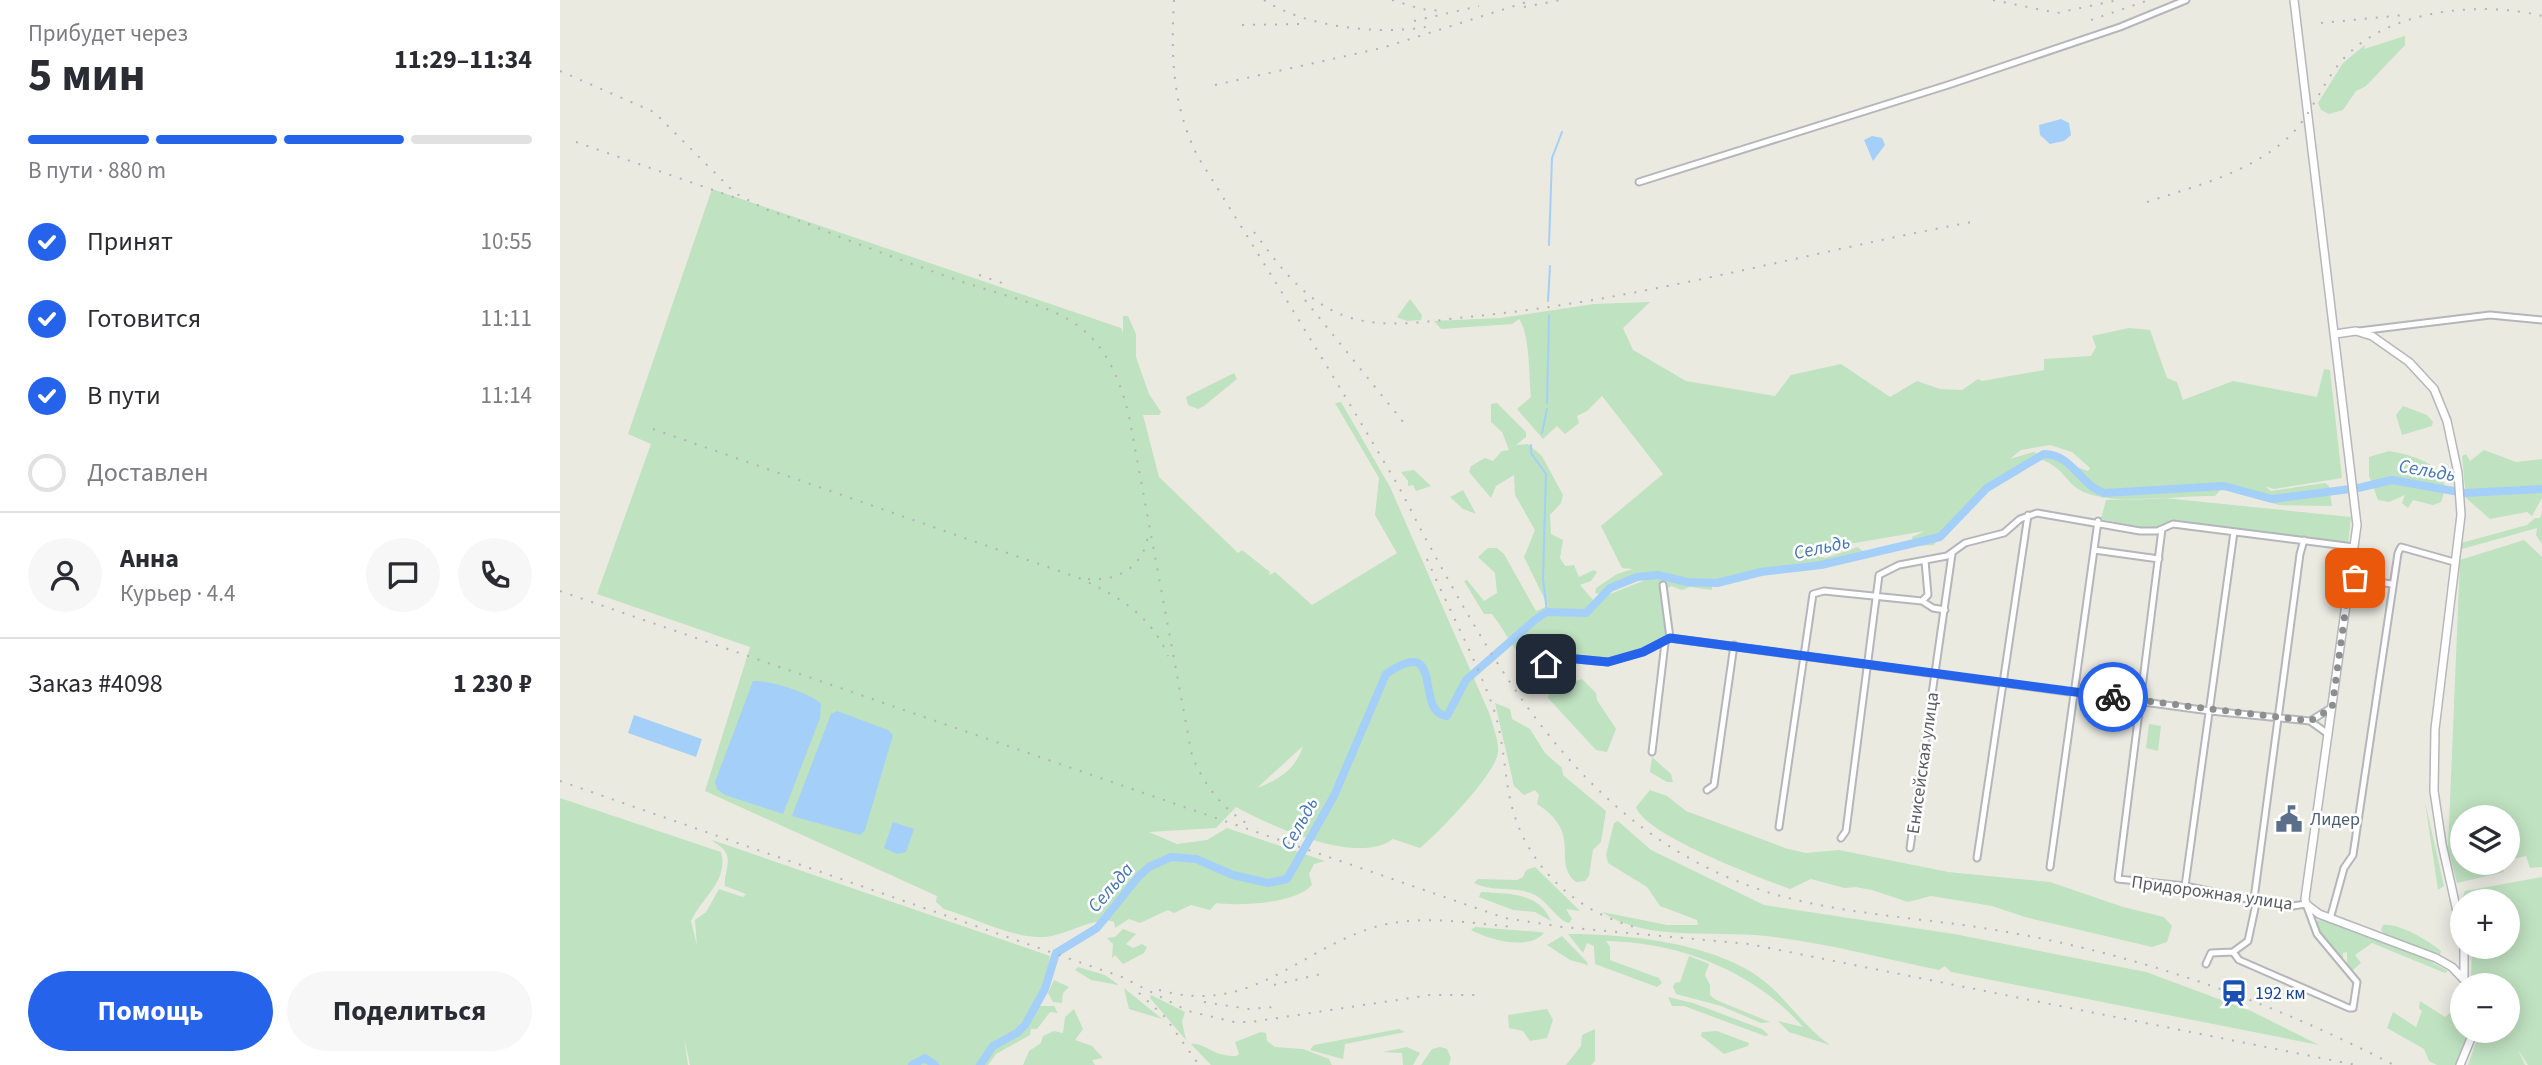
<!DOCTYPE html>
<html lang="ru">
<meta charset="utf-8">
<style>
:root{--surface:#fff;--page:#f7f7f7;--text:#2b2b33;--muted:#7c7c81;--line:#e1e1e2;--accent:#2563eb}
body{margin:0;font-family:"Source Sans 3",sans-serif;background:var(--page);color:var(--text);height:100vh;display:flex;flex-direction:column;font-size:26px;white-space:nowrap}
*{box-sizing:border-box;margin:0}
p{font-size:23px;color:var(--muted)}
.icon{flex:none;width:38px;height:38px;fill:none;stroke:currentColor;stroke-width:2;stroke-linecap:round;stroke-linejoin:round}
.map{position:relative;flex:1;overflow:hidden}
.panel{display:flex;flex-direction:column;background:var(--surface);width:560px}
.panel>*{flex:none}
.buttons{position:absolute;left:1890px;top:805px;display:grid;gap:14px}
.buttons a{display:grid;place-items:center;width:70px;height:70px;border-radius:50%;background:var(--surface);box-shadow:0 4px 18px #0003;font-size:35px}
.pin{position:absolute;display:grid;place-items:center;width:60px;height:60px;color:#fff;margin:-30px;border-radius:14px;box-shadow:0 4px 10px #0006}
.courier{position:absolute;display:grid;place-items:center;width:70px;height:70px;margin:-35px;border:5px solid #2563eb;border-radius:50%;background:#fff;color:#222;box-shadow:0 2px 9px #0007}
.headline em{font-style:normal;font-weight:700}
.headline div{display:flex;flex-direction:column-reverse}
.headline{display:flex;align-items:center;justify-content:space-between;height:119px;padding:0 28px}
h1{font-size:46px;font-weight:700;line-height:52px}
.bar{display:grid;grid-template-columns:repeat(4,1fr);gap:10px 7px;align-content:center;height:84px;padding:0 28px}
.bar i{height:9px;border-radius:5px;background:var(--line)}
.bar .selected{background:var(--accent)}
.bar p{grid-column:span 4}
.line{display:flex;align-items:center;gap:18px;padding:0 28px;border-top:2px solid var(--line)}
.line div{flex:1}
.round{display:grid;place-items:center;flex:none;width:74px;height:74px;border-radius:37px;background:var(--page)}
ol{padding:0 28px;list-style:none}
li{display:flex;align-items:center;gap:21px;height:77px}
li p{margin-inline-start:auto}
li .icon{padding:7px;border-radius:50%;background:var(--accent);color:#fff;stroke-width:4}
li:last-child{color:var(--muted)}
li i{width:38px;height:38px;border:4px solid var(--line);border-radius:50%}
.cta{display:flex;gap:14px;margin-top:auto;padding:14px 28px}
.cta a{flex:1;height:80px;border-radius:42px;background:var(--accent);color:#fff;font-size:28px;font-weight:700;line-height:80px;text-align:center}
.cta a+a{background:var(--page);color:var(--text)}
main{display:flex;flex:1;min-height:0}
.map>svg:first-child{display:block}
.green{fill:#bfe2c0;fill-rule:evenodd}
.water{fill:#a4cff8}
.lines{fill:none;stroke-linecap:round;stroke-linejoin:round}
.stream{stroke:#a4cff8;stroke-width:2}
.river{stroke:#a4cff8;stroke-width:8}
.street-casing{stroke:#b4b6bb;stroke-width:9}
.secondary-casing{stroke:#b5b7bd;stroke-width:10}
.street{stroke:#fff;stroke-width:5}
.secondary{stroke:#fff;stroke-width:7}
.rail{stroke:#b2b3b3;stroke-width:2;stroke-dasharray:2 9;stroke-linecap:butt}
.done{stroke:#8d8e8e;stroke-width:7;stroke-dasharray:0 12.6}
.route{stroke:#2563eb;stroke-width:9}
.labels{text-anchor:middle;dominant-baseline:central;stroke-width:5;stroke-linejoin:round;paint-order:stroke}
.street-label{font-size:18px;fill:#5a5c61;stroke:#fff}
.service-label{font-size:18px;fill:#4e5e75;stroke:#fff;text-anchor:start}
.transit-label{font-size:18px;fill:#164399;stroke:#fff;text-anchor:start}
.water-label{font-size:19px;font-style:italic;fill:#4675b1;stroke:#fff}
</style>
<main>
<section class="panel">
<div class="headline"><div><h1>5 мин</h1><p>Прибудет через</p></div><em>11:29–11:34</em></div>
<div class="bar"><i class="selected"></i><i class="selected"></i><i class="selected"></i><i></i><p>В пути · 880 m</p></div>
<ol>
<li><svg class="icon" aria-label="check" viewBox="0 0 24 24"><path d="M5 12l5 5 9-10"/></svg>Принят<p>10:55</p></li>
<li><svg class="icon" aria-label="check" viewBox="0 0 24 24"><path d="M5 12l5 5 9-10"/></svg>Готовится<p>11:11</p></li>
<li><svg class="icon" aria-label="check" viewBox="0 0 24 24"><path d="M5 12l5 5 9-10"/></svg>В пути<p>11:14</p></li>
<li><i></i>Доставлен</li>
</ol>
<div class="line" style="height:126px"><a class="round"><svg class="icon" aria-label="person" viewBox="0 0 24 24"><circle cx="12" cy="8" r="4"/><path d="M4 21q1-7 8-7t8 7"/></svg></a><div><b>Анна</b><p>Курьер · 4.4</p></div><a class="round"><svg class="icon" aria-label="chat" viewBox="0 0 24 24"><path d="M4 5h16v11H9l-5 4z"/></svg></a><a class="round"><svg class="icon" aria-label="phone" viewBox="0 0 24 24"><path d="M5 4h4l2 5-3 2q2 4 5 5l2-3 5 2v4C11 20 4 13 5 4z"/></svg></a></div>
<div class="line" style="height:91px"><div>Заказ #4098</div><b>1 230 ₽</b></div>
<div class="cta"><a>Помощь</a><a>Поделиться</a></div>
</section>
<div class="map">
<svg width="1982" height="1065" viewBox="0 0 1982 1065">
<rect width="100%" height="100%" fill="#ebeae1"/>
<!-- green -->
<path class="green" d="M1845,36V45L1806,86L1796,91L1783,110L1769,114L1761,110L1758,103L1783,63L1805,45L1804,49Z
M152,189L561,328L563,333V316H568L576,334V357L589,394L601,412L599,415H583L599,477L678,553L682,550L710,572L709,575L715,572L752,605L837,553L815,515L819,478L775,403L781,402L830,487L930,715C933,727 939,741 938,752C936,774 878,833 860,848L833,839C797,866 711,826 676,807L656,828L589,832L617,844L647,840L667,828L765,861L754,864L749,874L752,885C735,904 680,906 656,903L650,910L631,905L614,913L608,910L580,923L569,919L555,928L554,922C537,915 505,936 485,937C453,939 415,918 384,909L376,902L377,896L145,791L190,647L37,594L91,444L68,434ZM743,746C735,770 720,779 697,788Z
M850,299L862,315L861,320L847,321L837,317Z
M1090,302L1063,328L1073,350L1126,381L1215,396L1231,375L1281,364L1330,397L1357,381L1380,389L1402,390L1418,379L1422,381L1484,370V359L1531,356L1536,347L1532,336L1569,328L1590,330L1607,378L1617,382L1623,400L1673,381L1757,397L1764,369L1770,370L1782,478L1714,489L1705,486L1711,491L1765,483L1769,486L1772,506L1719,505L1661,489L1655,496C1617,495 1561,506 1526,493C1505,485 1506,468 1480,459L1422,495L1389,522L1374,545L1353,546L1352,537L1365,531L1254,550L1257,556L1265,558L1298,547L1302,551L1299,556C1278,561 1161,576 1153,585C1152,586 1152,588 1152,590L1130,587L1122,590L1111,586L1106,589L1107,636L1104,642L1050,660H998L1011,670L1010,673L977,693L970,687L971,681H976L977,678C963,666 946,632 932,614H924L904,581L907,580L924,601L937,593L935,573L918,557L928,548H937L944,554L976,611L988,606L964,557L975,530L955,495L954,475L936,486L931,498L909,472L911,466L925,458L933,461L942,451L949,450L942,432L931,422V404L937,403L966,432V437L956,445L968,444L982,456L1003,495L1001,503L990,515L991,534L1003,540L1000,558L1005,566L1014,565L1019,577L1034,570L1037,572L1031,581L1020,585L1034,601L1040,602L1045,596L1088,579C1072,575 1055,583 1043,594L1035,593L1036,588L1057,574L1073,569L1062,568L1041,526L1103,474L1042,396L1027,411L1017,416L1019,423L1005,434L997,426L983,439L957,409L971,397C969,378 970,333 959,319L952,324L881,329L874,321L940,318L1034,304ZM1490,445L1512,452L1530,468L1528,471L1473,452L1450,459L1461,450Z
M674,373L677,379L644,406L638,409L628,405L626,397Z
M1843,406L1867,415L1873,422L1872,426L1842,435L1836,415Z
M1924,450L1956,462L1982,459V498L1972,516L1967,512L1930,519L1906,498L1902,456L1906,454L1910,461Z
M1829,451C1856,456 1896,466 1881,502L1873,505L1853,500L1848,508L1842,503L1845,495L1829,502L1818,500L1809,476V457Z
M854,470L871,486L856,491L853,485L848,486V481L841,472Z
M903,490L916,514L903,509L890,497Z
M1604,498L1791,517L1788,545L1612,523L1594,530L1541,519L1546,500Z
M1982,511V544L1976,535L1977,528L1902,549L1901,543L1967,525L1975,518H1980Z
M1964,540L1982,557V867L1970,868L1966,856L1948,860V817H1902V863H1942L1944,872L1897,883L1888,849L1900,560Z
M1022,679L1036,693L1037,700L1056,729L1047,752L1036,750L988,698L990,689Z
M935,703L950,709L952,719L970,729L985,753L1002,768L1003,775L1046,811L1041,842L1033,850L1029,876L1025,881L1016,882C991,861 1024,834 977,804L979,795L975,790L964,795L954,786Z
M1589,724L1601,726L1598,751L1586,748Z
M1092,757L1111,774L1113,782H1107L1090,772Z
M1090,790L1107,796L1126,811L1228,849L1246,853L1279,850L1388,872L1490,882L1563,907L1604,917L1612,926L1607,942L1592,947L1465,917L1432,906L1371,896L1348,902L1312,890L1295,887L1284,888L1251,879L1230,889C1200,878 1085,835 1076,807Z
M0,798L161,852C169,881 141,898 131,921L137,946L135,920L146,912L159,889L183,897L186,894L165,886C163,874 173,861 164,850C160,845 154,843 152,840L490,956L486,981L476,999L479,1006H494L498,1013L490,1012L477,1029H471L470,1035L436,1054L428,1065H130L124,1037L128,1065H0Z
M1865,802L1884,886L1878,890Z
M1058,821L1091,850L1204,905L1394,934L1586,972L1691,1011L1759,1045L1391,972L1385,966L1379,970C1321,958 1263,942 1205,936C1154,930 1086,942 1042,912L1107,925H1138L1137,920L1100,906L1087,887L1048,863L1046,855L1054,823Z
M975,867L1020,911L1006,909L1012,919L1009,923C998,921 987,901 975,895C955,885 933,893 914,883L918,879L957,880L963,877L966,870Z
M1982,877V1065H1968L1958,1050L1965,1065H1908L1920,1031H1948V985H1914L1911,977L1912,947H1948V901H1902V913L1900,904L1905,891Z
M921,892C949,894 979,892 991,921L975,912L953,910L919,897Z
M1763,920L1856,954L1888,971L1885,973L1812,943L1795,955L1801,963L1793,970L1787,964V952L1783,953V961L1779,959L1766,938L1754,930L1756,921Z
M1823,925C1839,923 1869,941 1881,951L1880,955L1824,934L1821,930Z
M915,927L980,932L984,933C968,951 930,940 911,930Z
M563,929L576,934L566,944L573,948L582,944L587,947L584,953L563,964L555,955L552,958L553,944L547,938L555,937Z
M1008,934C1067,934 1157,943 1204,981C1228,1000 1244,1027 1270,1045L1229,1032L1218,1021L1243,1027C1194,971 1119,942 1046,941L1050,947V960L1099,978L1102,983L1097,987L1035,964L1034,946L1027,943L1023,953Z
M1002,936L1027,962L1028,965L1010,960L987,945Z
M1129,956L1149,964L1145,975L1150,985V995L1156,1000L1210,1022L1201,1023L1161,1006L1116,994L1113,987L1115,983L1120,982Z
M518,967L545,975L559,985L531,980L515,970Z
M494,980L509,987L503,993L502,1003L493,1002L488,993Z
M564,988L602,1019L569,1009Z
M591,995L625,1012L622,1022L626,1040L590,998Z
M1108,997L1133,1003L1202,1029L1209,1035L1205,1036L1124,1006H1112Z
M1860,1001L1885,1017L1890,1013L1896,1016L1897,1027L1902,1025V1031H1910L1896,1065H1877L1869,1061L1864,1049L1827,1028L1833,1012L1856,1027L1862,1011L1859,1008Z
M514,1009L523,1029L515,1040L532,1046L543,1058L532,1060L535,1065H463L469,1051L481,1043L483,1036L494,1031L503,1033L505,1017Z
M987,1009L993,1020L987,1038L970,1041L963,1031L949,1028L948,1015Z
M839,1029L845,1032L785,1044L783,1059L750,1050L754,1045Z
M1035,1029V1061L1031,1065H1006L1021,1046L1022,1035Z
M1157,1031L1189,1043L1188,1046L1164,1054L1141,1036L1142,1032Z
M701,1032L706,1033L707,1041L715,1047L743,1049L769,1059L772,1065H651L631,1044C644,1042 653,1057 676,1056L679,1054L675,1042Z
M847,1047L860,1053L853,1065H843L842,1053L823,1052Z
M880,1047L887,1049L891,1058L889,1065H861L872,1049Z"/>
<!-- water -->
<path class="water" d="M1501,119L1509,123L1511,135L1504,141L1490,144L1480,135L1479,125Z
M1312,136L1322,138L1325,145L1313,161L1304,140Z
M193,681C208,680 252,693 261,704L260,718L223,814L165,795L157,789L155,782Z
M277,711L328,730L333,735L305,830L300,835L232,816L271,714Z
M74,715L142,739L136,757L68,733Z
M333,822L354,829L346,852L337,854L324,848Z"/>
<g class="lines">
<!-- stream -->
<path class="stream" d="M989,245L992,158L1002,132
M988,301L990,266
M987,403L989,316
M982,433L987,409
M971,445V453L986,474L983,579L987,612"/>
<!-- river -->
<path class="river" d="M352,1065L365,1058L375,1065
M420,1065L433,1046L457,1033L465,1025L485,989L496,953L537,928L579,876L589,867L611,857L636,859L673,875L708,883L727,879L774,796L826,674C887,632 853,713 887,716L906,680L976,619L987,612L1026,613L1050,588L1077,577L1098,575L1127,582L1157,583L1201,572L1261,565L1380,537L1427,488L1484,454C1512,454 1520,485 1544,493L1664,486L1712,499L1798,488L1832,480L1905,493L1982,489"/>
<defs>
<path id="street" d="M1079,182L1388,85L1560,27L1626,0
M1799,331L1930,315L1982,320
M1602,529L1558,879L1625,886L1726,907L1746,904L1757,934L1797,982L1793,1008H1789L1679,960L1673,952L1651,953L1646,964
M1534,550L1599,559
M1790,577L1831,584
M1103,585L1110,638
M1362,601L1373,608L1385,610
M978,664L1005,658L1048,662L1083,652L1110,638L1650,711L1750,721L1768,734
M1750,721L1771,708
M1092,752L1105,643
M1147,790L1154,785L1174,645
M1219,827L1253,594L1264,591L1362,601L1368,595L1365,561
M1281,838L1286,831L1319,575L1339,565L1387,556L1405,543L1444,533L1460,519L1477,513L1580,531H1597L1613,524L1794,547
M1350,848L1392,554
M1417,858L1468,515
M1490,867L1538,521
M1625,886L1674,532
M1694,899L1740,554L1744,540
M1770,919L1784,868L1793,855L1838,553L1841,547L1894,562
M1673,952L1688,941L1697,899"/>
<path id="secondary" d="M1734,0L1797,525L1745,899L1746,904L1759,914L1876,958L1892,967L1909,985
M1775,334L1796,331L1812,336L1849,362L1874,389L1887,421L1898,473L1901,515L1875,729L1874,791L1882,844L1902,934
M1904,947V977
M1900,1065L1914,1031"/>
</defs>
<!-- street casing -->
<use href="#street" class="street-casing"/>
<!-- secondary casing -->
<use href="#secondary" class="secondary-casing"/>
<!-- street -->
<use href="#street" class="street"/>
<!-- secondary -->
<use href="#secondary" class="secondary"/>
<!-- rail -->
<path class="rail" d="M614,0C611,57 612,105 638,157C702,260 766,363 827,467C844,494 857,524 873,552C951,696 1037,835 1201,890C1280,916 1366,917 1447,932C1583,956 1712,1002 1834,1065
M704,0C745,27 817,35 866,27
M832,0L861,9L883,11
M1433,0L1497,13L1558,0
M964,7L1001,0
M1531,20L1589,0
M854,21L919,6
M1761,23L1844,15
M682,25L741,24
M0,71L94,112L175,193L205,209L257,227
M655,85L822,48L973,0
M16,142L176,198
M1587,202C1635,186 1683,175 1723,142C1750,120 1758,90 1779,64C1822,10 1919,0 1982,16
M248,224C299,245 351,264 403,282C493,312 543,310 569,416L632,756C644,784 660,806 686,823
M694,232C721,268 746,304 791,318C828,329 870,321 907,317C1077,301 1244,253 1412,222
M419,275L448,285
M745,300L844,423
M93,429L519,578C558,596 591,615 608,656
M867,559C888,608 917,661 934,710C943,738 944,766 949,794C962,862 1012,911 1078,928
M528,579C558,582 584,566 588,535
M0,591L945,918L1002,927L1189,944L1796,1065
M0,781L562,977L628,1011L674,1022H691L870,995H921
M714,985L761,974
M599,990C691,1016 736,951 815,927C860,914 908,923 954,927
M579,993L605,1017L639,1065
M644,1002L689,1009L713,1007"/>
</g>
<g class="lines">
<!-- done -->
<path class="done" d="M1553,697L1750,721L1772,708L1790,577L1795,578"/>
<!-- route -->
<path class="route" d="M986,664L1006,658L1048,662L1083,652L1110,638L1553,697"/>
</g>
<!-- icons -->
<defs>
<symbol id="civic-bare" viewBox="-9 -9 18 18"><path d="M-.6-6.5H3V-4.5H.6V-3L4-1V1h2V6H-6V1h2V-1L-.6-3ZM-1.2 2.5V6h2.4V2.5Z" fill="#5c6f8a" stroke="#fff" stroke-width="2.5" paint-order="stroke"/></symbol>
<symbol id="station-bare" viewBox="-9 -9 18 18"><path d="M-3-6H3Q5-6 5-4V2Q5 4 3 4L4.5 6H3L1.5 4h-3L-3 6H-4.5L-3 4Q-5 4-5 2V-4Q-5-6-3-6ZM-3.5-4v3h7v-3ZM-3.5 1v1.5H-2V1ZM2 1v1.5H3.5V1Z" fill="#1a4fb4" stroke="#fff" stroke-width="2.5" paint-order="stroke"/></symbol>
</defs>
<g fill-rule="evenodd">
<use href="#civic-bare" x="1710" y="800" width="38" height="38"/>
<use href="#station-bare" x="1655" y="974" width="38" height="38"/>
</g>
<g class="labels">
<!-- street labels -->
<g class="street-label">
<text transform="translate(1363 763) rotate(-82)">Енисейская улица</text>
<text transform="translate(1652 893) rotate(8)">Придорожная улица</text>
</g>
<!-- service labels -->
<g class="service-label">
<text x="1750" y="819">Лидер</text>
</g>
<!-- transit labels -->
<g class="transit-label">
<text x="1695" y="993">192 км</text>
</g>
<!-- water labels -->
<g class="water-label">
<text transform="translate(1867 471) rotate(10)">Сельдь</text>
<text transform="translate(1262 548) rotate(-12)">Сельдь</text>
<text transform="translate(740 824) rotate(-61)">Сельдь</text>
<text transform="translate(551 888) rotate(-49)">Сельда</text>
</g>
</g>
</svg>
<div class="buttons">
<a><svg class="icon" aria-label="layers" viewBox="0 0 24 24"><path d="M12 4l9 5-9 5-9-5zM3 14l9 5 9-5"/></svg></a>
<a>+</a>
<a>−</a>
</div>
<div class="pin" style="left:1795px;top:578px;background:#ea580c"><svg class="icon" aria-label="bag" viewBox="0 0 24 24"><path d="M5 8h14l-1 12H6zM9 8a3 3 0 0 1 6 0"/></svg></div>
<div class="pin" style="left:986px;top:664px;background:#1f2937"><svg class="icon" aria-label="home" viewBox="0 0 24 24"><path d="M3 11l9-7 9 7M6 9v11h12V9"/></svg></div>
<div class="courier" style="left:1553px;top:697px"><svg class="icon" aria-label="bike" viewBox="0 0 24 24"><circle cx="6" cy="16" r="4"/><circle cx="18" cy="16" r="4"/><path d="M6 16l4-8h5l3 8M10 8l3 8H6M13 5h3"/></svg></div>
</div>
</main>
